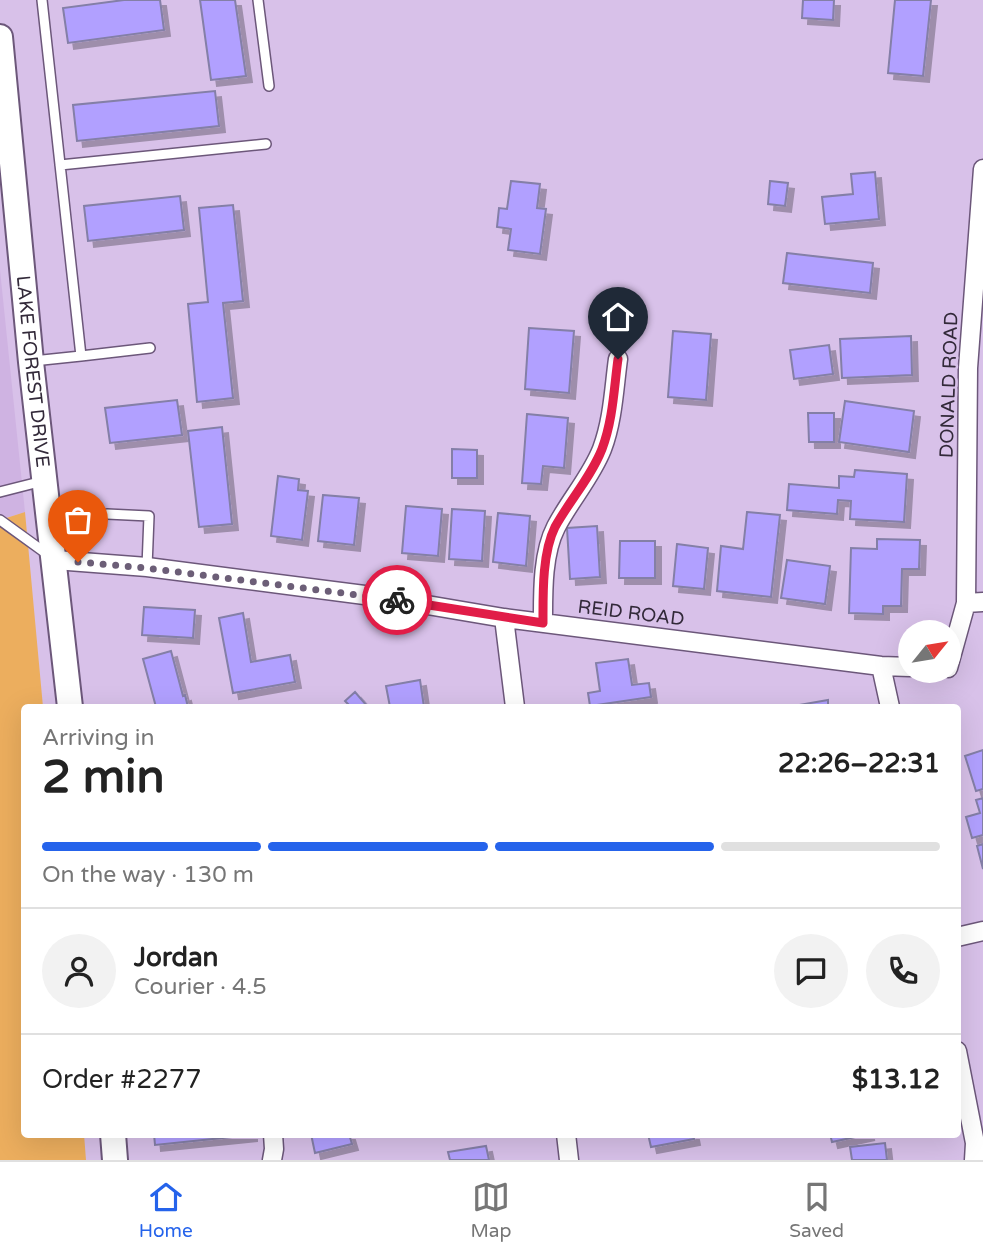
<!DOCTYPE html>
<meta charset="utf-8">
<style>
:root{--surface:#fff;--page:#f2f2f2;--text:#222;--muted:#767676;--line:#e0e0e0;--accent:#2563eb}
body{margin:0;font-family:"Varela Round",sans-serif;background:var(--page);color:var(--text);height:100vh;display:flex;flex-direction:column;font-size:26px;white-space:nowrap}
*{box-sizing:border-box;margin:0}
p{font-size:23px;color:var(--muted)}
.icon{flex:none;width:38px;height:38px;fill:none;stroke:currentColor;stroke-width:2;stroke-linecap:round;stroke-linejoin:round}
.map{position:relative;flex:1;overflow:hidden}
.panel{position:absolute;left:21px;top:704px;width:940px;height:434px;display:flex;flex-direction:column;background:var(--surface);border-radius:7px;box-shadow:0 7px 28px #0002}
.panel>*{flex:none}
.needle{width:46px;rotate:60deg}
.controls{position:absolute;left:898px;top:620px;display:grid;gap:14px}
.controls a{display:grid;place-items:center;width:63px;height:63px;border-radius:50%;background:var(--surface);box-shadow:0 7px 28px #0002;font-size:35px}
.pin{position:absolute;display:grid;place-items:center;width:60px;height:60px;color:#fff;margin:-72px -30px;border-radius:50% 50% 50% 0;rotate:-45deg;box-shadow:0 0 7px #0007}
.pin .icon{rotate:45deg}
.courier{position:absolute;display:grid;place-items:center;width:70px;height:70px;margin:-35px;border:5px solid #e11d48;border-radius:50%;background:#fff;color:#222;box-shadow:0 2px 9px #0007}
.summary em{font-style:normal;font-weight:700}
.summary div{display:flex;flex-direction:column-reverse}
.summary{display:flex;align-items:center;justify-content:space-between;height:119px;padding:0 21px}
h1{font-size:46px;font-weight:700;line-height:52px}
.bar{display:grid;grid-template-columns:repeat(4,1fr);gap:10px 7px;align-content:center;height:84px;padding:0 21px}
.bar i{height:9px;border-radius:5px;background:var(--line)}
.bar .current{background:var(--accent)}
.bar p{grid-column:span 4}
.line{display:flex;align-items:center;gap:18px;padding:0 21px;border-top:2px solid var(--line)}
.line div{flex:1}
.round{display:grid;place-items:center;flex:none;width:74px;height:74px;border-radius:37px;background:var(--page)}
.tabs{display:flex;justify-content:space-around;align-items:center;height:98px;border-top:2px solid var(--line);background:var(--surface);font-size:19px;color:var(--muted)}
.tabs a{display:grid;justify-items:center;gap:4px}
.tabs .current{color:var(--accent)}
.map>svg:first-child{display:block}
.built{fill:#cfb3e2}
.green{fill:#ecae5e}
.building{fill:#b1a0ff;stroke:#847fa7;stroke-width:2;filter:url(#shadow)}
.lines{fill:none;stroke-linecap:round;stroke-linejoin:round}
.lane-casing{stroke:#6c577a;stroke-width:12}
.street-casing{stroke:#6c577a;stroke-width:21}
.secondary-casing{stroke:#6c577a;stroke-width:28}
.lane{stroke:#fff;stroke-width:9}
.street{stroke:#fff;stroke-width:18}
.secondary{stroke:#fff;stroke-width:24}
.done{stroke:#6c5e77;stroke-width:7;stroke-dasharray:0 12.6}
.route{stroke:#e11d48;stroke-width:9}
.labels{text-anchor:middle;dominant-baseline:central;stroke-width:5;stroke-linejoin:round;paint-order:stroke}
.street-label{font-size:19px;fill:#322939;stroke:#d8c1e9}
</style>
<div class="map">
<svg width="983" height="1160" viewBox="0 0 983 1160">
<defs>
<filter id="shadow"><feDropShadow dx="6" dy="6" stdDeviation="0" flood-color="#0004"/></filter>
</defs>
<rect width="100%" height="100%" fill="#d8c1e9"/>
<!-- built -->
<path class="built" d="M0,270L25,512L0,520Z"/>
<!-- green -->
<path class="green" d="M25,512L43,707H24V1134H84L86,1160H0V520Z"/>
<!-- building -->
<path class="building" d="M124,0H160L164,30L68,43L63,8Z
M200,0H235L246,76L211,80Z
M803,0H834L833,20L802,18Z
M895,0H931L923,76L888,73Z
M215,91L219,126L77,141L73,105Z
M875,172L879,219L825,224L822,197L853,194L851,174Z
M511,181L540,184L537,208L546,209L540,254L508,250L511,229L497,227L499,208L507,209Z
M770,181L788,183L785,206L768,204Z
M180,196L184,230L88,241L84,206Z
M233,205L243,301L223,303L233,398L197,402L188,304L208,302L199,208Z
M787,253L873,263L870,293L783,283Z
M529,328L574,331L569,393L525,389Z
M673,331L711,334L706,400L668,397Z
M911,336L912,375L842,378L840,339Z
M829,345L833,374L794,379L790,350Z
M177,400L182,435L110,443L105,408Z
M845,401L914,411L909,452L839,442Z
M808,413H834V442H809Z
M527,414L568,418L564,468L543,466L541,484L522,483Z
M222,427L232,524L199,527L188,431Z
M452,449L477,450V478H452Z
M855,470L907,474L904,522L850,519L851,501L838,500L837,514L787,510L789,484L839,488V476L854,477Z
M278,476L299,479L298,490L308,491L302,540L271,536Z
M323,495L359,498L354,545L318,541Z
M406,506L442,509L438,556L402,553Z
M452,509L485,511L482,561L449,559Z
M747,512L780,515L771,597L717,591L721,546L743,549Z
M498,513L530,516L526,566L493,562Z
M597,526L600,577L570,579L567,528Z
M877,539L920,540L919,569H902L901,606H883V614L849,613L851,548L877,549Z
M620,541H655V578H619Z
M677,544L708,548L704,589L673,586Z
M787,560L830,566L825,604L781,598Z
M144,607L195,610L193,638L142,635Z
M243,613L251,662L290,655L295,682L233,693L219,618Z
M171,651L183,696L185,695L188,707H156L143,659Z
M628,659L632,685L649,683L651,697L590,706L588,693L600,691L596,663Z
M420,680L424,707H390L386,686Z
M355,692L368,707H351L345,701Z
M828,700V707H793V706Z
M983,750V789L976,791L965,756Z
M983,798V835L972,838L966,817L980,813L976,800Z
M983,844V869L977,846Z
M154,1134H251V1135L155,1145Z
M311,1134H349L352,1144L315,1153Z
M648,1134H693L694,1139L651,1147Z
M830,1134H869L832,1142Z
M885,1143L887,1160H852L850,1147Z
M486,1146L489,1160H450L448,1152Z"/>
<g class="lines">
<defs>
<path id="lane" d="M258,0L269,86
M60,165L266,144
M81,356L150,348
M33,361L81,356L42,0
M0,492L43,481
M107,514L149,516L147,567
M0,520L47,554"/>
<path id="street" d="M55,560L147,567L380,597L504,618L881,666L910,667
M966,603L968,368L983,169
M504,618L515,707
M543,623C543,594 542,554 556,527C570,500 591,477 602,449C613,420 614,388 618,359
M881,666L890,707
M948,668L966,603L983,602
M957,937L983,931
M957,1051L975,1143L974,1160
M566,1134L569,1160
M272,1160L274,1149L273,1134"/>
<g id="secondary">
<path id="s1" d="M0,37L31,362L70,707"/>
<path d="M113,1134L115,1160"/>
</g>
</defs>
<!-- lane casing -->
<use href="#lane" class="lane-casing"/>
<!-- street casing -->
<use href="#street" class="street-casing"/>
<!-- secondary casing -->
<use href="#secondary" class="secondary-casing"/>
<!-- lane -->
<use href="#lane" class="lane"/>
<!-- street -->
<use href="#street" class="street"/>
<!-- secondary -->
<use href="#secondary" class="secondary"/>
</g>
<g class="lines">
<!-- done -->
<path class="done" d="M78,562L146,568L397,600"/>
<!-- route -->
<path class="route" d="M397,600L543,623C543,595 542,553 555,527C570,500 591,477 602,449C613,420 614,388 618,359"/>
</g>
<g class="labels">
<!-- street labels -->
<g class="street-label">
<text stroke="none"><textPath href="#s1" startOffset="336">LAKE FOREST DRIVE</textPath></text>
<text transform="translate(949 385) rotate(-88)">DONALD ROAD</text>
<text transform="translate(631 613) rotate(7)">REID ROAD</text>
</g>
</g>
</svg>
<div class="controls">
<a><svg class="needle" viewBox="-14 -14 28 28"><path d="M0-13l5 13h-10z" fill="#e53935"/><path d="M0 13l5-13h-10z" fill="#767676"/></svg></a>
</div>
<div class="pin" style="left:78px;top:562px;background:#ea580c"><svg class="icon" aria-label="bag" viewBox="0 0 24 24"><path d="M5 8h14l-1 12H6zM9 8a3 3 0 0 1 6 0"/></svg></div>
<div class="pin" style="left:618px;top:359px;background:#1f2937"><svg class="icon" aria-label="home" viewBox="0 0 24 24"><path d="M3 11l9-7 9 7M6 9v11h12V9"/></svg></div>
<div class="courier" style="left:397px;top:600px"><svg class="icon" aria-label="bike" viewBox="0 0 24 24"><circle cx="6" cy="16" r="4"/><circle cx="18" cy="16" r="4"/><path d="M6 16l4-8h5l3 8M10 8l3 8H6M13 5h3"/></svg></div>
<section class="panel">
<div class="summary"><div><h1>2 min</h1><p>Arriving in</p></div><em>22:26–22:31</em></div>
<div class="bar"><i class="current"></i><i class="current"></i><i class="current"></i><i></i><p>On the way · 130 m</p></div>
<div class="line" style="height:126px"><a class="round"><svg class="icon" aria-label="person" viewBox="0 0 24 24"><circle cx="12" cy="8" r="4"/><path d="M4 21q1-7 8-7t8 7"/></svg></a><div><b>Jordan</b><p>Courier · 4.5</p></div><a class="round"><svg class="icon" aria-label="chat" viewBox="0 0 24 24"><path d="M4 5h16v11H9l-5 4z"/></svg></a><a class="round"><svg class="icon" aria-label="phone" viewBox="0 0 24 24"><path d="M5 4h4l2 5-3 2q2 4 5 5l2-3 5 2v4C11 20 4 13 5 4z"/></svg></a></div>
<div class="line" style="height:91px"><div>Order #2277</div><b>$13.12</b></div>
</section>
</div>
<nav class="tabs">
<a class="current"><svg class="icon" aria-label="home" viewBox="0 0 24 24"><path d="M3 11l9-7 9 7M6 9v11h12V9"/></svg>Home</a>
<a><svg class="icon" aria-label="map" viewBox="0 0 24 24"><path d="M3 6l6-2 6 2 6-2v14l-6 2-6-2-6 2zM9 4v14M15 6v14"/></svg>Map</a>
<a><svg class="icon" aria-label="saved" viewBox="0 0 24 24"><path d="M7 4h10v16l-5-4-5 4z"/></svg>Saved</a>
</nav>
